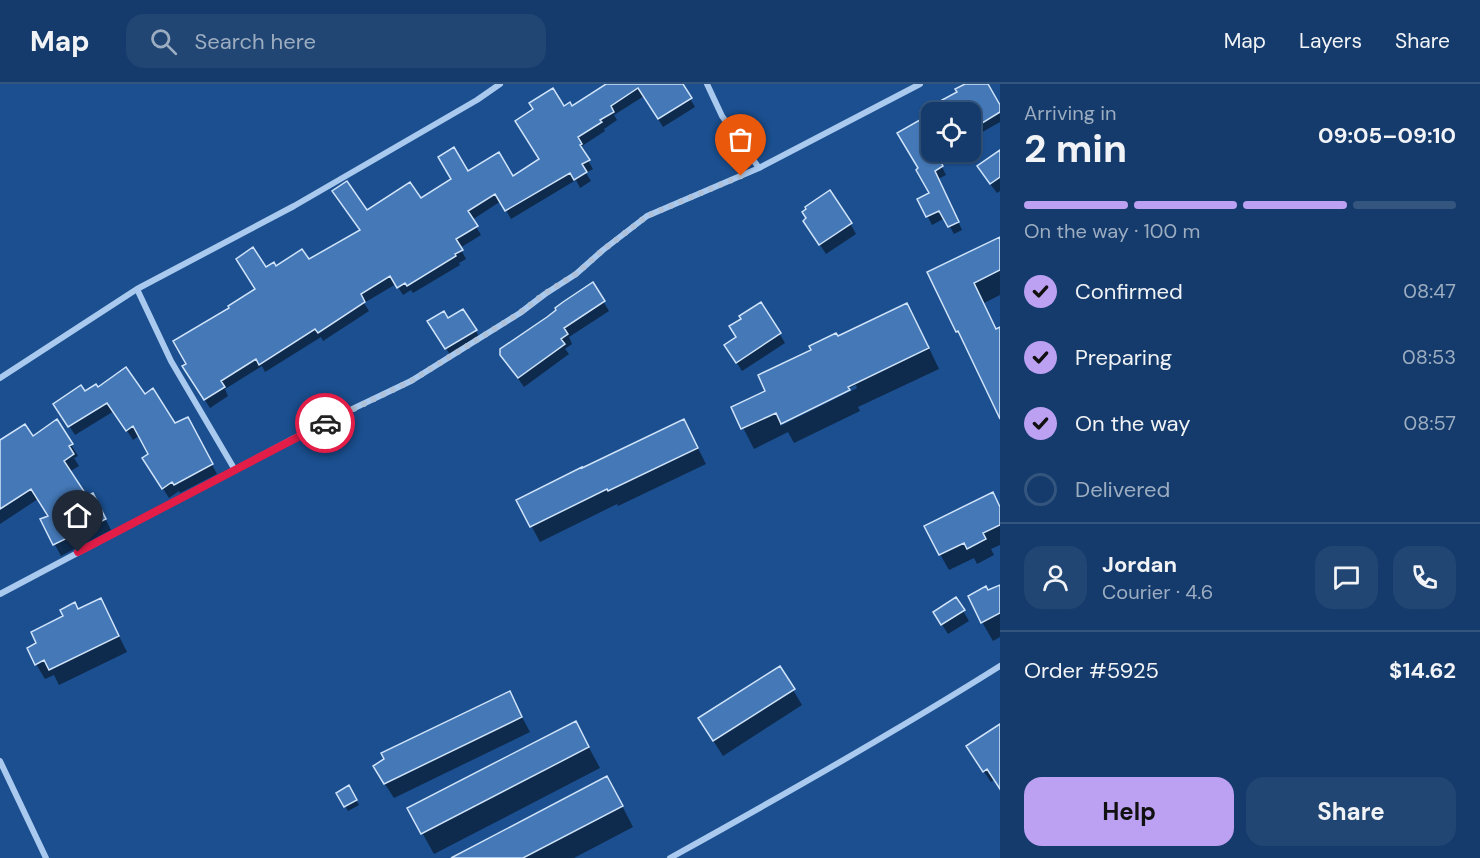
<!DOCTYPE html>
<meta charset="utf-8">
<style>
:root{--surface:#143b6b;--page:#214673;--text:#f1f3f6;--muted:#9dadc1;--line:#33557e;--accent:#bca0f2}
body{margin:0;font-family:"DM Sans",sans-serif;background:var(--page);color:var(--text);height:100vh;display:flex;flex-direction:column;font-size:22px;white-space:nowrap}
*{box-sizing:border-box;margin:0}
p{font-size:20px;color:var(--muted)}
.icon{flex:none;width:33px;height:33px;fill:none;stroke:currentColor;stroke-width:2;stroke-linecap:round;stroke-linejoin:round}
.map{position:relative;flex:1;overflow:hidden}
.panel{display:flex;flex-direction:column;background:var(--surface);width:480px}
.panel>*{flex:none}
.buttons{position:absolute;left:921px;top:18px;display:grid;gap:12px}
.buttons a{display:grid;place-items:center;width:60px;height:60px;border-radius:12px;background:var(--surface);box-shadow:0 2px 4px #0004,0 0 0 2px var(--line);font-size:30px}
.pin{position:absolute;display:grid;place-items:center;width:51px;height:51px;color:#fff;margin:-62px -26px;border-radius:50% 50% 50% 0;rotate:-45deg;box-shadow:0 0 6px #0007}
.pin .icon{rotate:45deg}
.courier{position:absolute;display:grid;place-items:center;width:60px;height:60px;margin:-30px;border:4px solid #e11d48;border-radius:50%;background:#fff;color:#222;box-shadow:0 2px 8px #0007}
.overview em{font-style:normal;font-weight:700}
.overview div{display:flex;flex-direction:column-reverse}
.overview{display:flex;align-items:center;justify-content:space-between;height:102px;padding:0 24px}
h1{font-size:39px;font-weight:700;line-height:45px}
.bar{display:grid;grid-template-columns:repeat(4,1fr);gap:9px 6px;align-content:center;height:72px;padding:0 24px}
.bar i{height:8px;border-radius:4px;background:var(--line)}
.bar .on{background:var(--accent)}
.bar p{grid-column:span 4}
.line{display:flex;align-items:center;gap:15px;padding:0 24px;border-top:2px solid var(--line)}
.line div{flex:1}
.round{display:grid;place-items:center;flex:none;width:63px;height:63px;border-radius:18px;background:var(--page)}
ol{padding:0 24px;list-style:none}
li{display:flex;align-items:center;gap:18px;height:66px}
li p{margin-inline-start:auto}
li .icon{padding:6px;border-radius:50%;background:var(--accent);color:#111;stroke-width:4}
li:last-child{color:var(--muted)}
li i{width:33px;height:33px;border:3px solid var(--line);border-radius:50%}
.button{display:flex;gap:12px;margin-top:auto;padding:12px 24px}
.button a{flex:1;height:69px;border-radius:18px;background:var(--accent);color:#111;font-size:24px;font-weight:700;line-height:69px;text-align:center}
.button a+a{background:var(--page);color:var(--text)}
header{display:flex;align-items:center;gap:36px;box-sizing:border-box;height:84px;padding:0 30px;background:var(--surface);border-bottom:2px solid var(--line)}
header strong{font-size:28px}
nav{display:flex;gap:33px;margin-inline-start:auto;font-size:21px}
.search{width:420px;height:54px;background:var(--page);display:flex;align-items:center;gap:15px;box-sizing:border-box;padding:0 21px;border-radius:18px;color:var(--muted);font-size:22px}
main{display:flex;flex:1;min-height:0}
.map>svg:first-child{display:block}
.shadow{fill:#0007;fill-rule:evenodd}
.building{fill:#4478b7;stroke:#cfe3fa;stroke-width:1.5}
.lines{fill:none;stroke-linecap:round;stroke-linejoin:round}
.minor{stroke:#a9c9ee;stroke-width:6}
.done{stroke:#afc1d8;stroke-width:6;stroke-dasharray:0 10.8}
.route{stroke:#e11d48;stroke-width:8}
</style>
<header>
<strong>Map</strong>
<div class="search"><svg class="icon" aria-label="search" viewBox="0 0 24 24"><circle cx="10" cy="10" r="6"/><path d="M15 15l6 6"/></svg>Search here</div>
<nav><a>Map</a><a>Layers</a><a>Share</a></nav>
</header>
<main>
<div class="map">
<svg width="1000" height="774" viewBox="0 0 1000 774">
<rect width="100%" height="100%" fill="#1b4f8f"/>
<!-- shadow -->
<path class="shadow" d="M609,0H681L695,23L663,43L644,12L614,31L617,36L604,45L605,47L582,62L586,69L584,70L593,85L586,89L591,97L580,104L576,96L511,135L501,117L472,136L481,151L460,164L466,175L459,179L460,181L413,209L411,206L403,211L396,200L364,219L369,227L323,257L321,253L265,288L262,282L225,305L228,312L210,324L184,283L231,225L256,206L265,185L308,177L361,147L366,128L420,116L468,89L513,94L541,76L564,24H572Z
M967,0H986L1000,23V38L970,55V28H932V68H950L938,75L946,91L938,95L962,146L954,150L945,134L932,141L919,115L931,110L929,32L926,27L959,9Z
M1000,73V107L997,109L985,93Z
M850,139L856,150L826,170L811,147Z
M1000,154V211L984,219L997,247L1000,245V333L929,189Z
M593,201L609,227L569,253L572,260L565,265L569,270L524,303L499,267L548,235Z
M907,221L918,241L939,285L858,323L860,327L794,359L788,348L754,365L733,324L767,307L838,254ZM856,301L857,304L780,342V338Z
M429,238L476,247L480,255L451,272Z
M779,249L785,259L742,287L732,271Z
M97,305L144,312L175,341L187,335L217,390L180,409L179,407L169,414L149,383L150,370L140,351L133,356L114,327L75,351L61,329L84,309Z
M684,337L706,380L618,422L617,420L540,458L518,417Z
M57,338L78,372L74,374L79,382L69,388L86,414L99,422L111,446L61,472L42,436L49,432L38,415L0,440V395L33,354Z
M1000,424V461L991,465L994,471L977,480L974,474L949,486L940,470Z
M1000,502V553L993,557L982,538L988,508Z
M101,516L127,568L59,601L54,591L45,595L36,580L38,560L78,527Z
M963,527L969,537L948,550L941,539Z
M793,606L802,621L723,672L709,650Z
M509,609L530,648L394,714L383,697Z
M1000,642V703L995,695L991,698L974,673Z
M587,660L600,684L434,770L409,725Z
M349,703L359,721L348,727L338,709Z
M618,714L633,743L574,774H454Z"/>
<!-- building -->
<path class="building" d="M606,0H683L692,14L658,35L638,4L611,22L614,28L600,36L602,38L578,53L582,60L580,61L590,76L582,80L587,88L574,96L570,89L505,127L495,110L468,127L478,142L456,155L463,166L455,170L456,172L407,202L405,199L397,204L390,192L361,210L365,218L318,249L315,245L259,281L256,275L221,297L225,303L204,316L182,282L186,280L173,257L229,224L228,222L255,205L236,175L253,163L266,183L274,178L276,182L302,165L309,175L360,146L332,107L347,97L367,126L410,98L421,114L451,95L438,73L454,63L468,87L499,68L513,92L539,75L515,37L533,25L529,19L553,4L564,22L570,18L572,22Z
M965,0H988L1000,21V28L979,41L978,39L970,44V28H920L957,8L955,5Z
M932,29V68H935L943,82L935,87L959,138L948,143L939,127L926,133L917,115L929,109L916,86L918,84L897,49Z
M1000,66V93L990,100L977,82Z
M830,106L852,139L819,161L803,137L806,134L802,128L806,125L805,123Z
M1000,153V186L974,199L996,245L1000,243V335L958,247L956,248L927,188Z
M593,198L605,217L564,244L568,250L561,255L565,260L518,294L500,271V265L547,233L556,226L555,224L563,218Z
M761,218L781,249L736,279L724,261L736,253L729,242L741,235L739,232Z
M907,219L929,264L848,303L850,306L781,340L776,329L741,345L731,323L765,307L758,291L811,266L809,262L836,249L838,252Z
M463,225L477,246L445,265L427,237L444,227L448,234Z
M126,283L145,310L153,304L175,339L188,333L213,380L174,401L172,398L162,405L142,374L148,370L133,342L126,347L107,319L68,343L53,320L81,301L85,307L96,300L98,303Z
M57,335L73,360L69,362L74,370L64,377L87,412L93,409L106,435L53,461L40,435L48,432L31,405L0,425V356L25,340L33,352Z
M684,335L698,364L608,407L607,405L530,443L516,416L582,383V384Z
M993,408L1000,423V441L983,449L986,455L967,465L964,459L939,471L924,442Z
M1000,501V529L981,539L968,512L986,502L988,506Z
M956,513L965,526L941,541L933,528Z
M101,514L119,552L49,586L44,576L35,581L27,564L36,559L31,548L63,532L60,526L75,518L78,525Z
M780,582L795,605L713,657L698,634Z
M510,607L522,633L384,700L373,682L384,675L381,669Z
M576,637L589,663L421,750L407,724Z
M1000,640V705L987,685L983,688L966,662Z
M607,692L623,722L523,774H451Z
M349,701L357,716L344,723L336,709Z"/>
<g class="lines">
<!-- minor -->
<path class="minor" d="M707,0L722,32L759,84
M137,205L171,277L235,386
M0,294L137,205L294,122L477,16L500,0
M0,510L321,340L411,297L520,229L545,210L576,190L603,166L647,132L759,84L920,0
M0,677L46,774
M670,774C782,712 892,650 1000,582"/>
</g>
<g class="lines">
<!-- done -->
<path class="done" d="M325,339L411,297L520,229L544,210L576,190L603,166L647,132L741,92"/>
<!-- route -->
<path class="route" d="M78,468L325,339"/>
</g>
</svg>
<div class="buttons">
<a><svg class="icon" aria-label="locate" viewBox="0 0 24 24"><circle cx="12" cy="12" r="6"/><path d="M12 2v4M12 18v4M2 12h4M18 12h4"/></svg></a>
</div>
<div class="pin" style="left:741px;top:92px;background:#ea580c"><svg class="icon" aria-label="bag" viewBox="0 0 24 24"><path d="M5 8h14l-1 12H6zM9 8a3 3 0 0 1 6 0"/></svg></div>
<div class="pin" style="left:78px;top:468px;background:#1f2937"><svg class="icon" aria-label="home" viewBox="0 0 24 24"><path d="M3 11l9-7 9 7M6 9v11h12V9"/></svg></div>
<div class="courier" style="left:325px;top:339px"><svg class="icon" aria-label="car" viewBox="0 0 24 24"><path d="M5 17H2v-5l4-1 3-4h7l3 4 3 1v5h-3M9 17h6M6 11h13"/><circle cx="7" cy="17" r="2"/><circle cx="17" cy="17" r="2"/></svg></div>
</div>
<section class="panel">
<div class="overview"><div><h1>2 min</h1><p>Arriving in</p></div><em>09:05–09:10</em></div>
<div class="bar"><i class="on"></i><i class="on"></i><i class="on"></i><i></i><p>On the way · 100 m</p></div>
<ol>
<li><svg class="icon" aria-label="check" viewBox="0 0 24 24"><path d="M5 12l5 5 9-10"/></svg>Confirmed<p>08:47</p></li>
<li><svg class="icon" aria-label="check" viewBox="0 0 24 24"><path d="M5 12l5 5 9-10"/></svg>Preparing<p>08:53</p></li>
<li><svg class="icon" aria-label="check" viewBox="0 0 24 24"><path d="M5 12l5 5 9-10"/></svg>On the way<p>08:57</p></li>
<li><i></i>Delivered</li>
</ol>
<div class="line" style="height:108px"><a class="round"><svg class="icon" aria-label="person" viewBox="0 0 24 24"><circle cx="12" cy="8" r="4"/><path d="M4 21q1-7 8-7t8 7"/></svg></a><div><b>Jordan</b><p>Courier · 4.6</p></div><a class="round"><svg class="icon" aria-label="chat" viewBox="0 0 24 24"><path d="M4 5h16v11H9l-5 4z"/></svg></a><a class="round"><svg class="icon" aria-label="phone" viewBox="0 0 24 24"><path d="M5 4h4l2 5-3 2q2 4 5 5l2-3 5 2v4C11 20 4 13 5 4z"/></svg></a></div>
<div class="line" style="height:78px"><div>Order #5925</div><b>$14.62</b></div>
<div class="button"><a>Help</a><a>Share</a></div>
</section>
</main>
